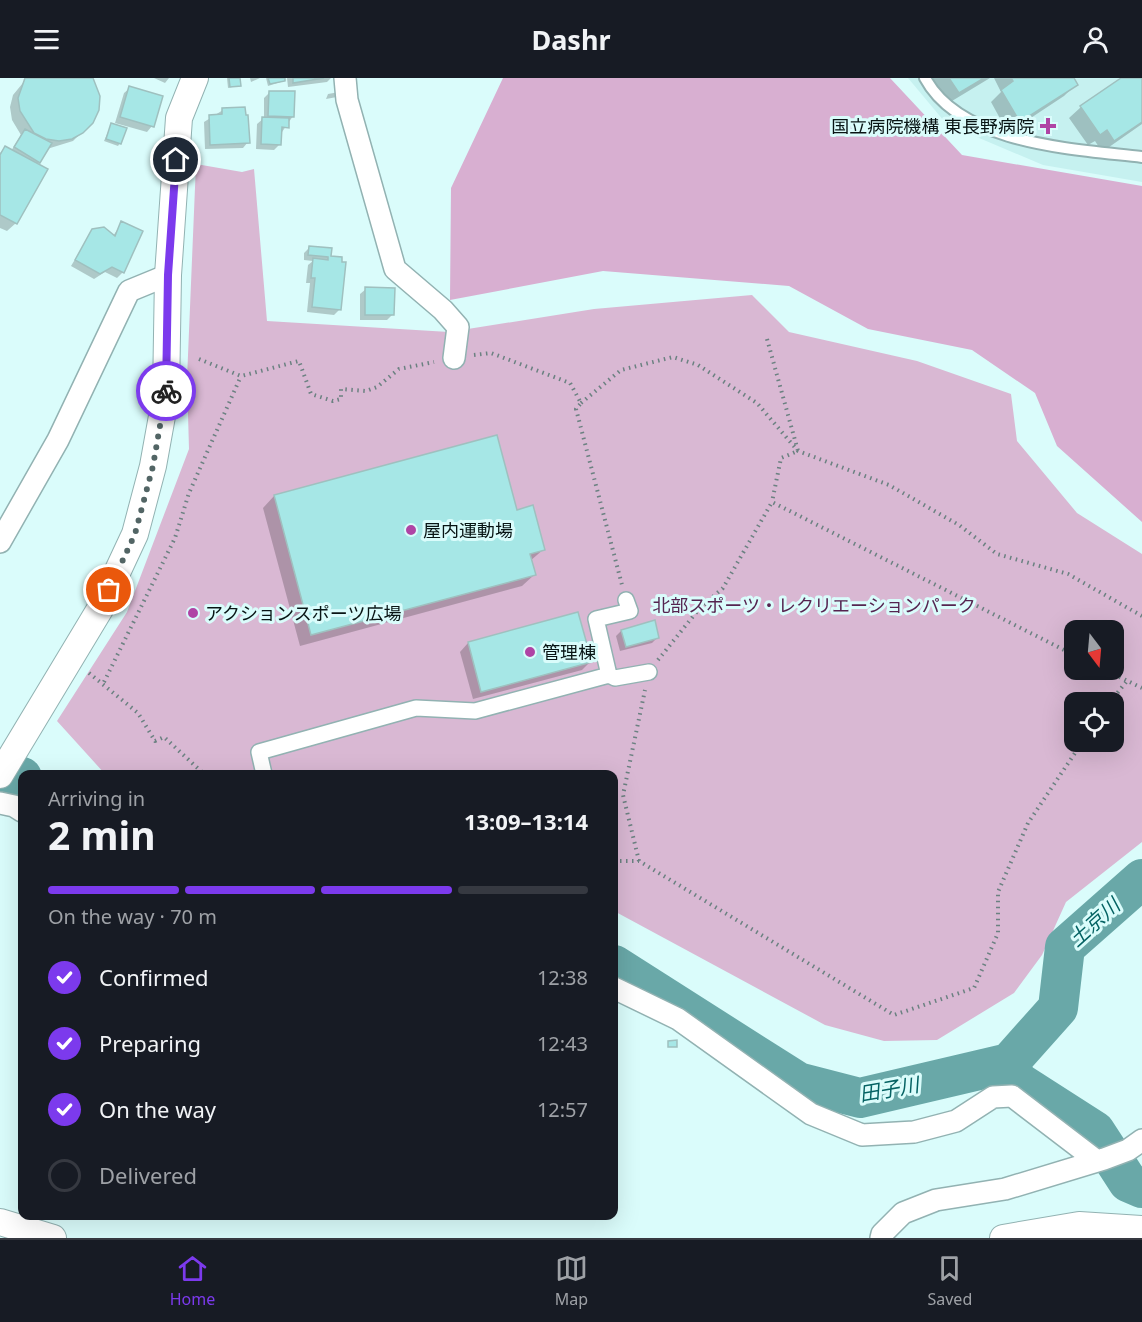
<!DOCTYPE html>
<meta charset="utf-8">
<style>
:root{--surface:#171b24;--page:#20242c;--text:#f1f3f6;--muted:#9ea1a6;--line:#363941;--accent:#7c3aed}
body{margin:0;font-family:"Noto Sans","Noto Sans JP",sans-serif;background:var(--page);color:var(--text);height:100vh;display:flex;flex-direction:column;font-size:22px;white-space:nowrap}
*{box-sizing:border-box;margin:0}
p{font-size:20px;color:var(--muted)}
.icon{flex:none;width:33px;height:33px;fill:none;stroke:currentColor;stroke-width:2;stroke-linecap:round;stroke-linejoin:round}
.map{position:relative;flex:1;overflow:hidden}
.side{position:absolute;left:18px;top:692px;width:600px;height:450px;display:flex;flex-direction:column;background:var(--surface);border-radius:12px;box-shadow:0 6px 24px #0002}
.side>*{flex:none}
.needle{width:39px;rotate:164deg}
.controls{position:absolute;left:1064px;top:542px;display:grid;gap:12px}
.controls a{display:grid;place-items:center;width:60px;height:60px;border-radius:12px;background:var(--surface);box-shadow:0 6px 24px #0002;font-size:30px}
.pin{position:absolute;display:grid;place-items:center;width:51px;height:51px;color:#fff;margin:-26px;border:3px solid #fff;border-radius:50%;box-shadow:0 2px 6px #0007}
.courier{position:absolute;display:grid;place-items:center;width:60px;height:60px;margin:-30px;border:4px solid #7c3aed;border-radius:50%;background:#fff;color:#222;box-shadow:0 2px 8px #0007}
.summary em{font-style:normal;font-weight:700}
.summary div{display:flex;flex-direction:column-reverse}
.summary{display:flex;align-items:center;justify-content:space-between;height:102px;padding:0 30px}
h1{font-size:39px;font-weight:700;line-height:45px}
.bar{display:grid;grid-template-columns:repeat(4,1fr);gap:9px 6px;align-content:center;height:72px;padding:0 30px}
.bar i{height:8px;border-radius:4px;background:var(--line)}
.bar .current{background:var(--accent)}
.bar p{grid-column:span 4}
ol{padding:0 30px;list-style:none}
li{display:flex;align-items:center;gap:18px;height:66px}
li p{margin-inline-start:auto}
li .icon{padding:6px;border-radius:50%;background:var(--accent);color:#fff;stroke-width:4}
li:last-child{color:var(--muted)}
li i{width:33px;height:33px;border:3px solid var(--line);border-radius:50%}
header{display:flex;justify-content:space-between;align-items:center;height:78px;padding:0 30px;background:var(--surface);font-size:27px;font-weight:700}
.dock{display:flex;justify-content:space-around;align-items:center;height:84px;border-top:2px solid var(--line);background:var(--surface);font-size:16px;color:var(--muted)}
.dock a{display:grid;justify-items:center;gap:3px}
.dock .current{color:var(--accent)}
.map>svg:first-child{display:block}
.built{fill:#c6f1f0}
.green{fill:#d9b8d3;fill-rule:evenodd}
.forest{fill:#d8afd1}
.shadow{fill:#0003}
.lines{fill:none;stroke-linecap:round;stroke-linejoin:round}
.river{stroke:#69a8a8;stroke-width:40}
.building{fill:#a6e7e6;stroke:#9fc0bf;stroke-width:1.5}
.service-casing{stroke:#92b2b2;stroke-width:14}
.pedestrian-casing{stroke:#92b2b2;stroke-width:18}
.minor-casing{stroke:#92b2b2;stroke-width:24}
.tertiary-casing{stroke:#92b2b2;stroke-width:28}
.path{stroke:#6b8181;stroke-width:4;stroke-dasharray:1.5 4.5;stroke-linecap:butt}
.service{stroke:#fff;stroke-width:10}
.pedestrian{stroke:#fff;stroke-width:15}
.minor{stroke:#fff;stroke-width:21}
.tertiary{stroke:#fff;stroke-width:26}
.done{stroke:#526565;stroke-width:6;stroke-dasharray:0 10.8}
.route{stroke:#7c3aed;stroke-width:8}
.poi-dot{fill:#af44a5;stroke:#dafcfb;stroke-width:2}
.labels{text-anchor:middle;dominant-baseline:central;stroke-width:6;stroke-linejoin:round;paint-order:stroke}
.poi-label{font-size:18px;fill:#081414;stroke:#dafcfb;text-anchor:start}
.park-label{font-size:18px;fill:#552450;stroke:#dafcfb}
.water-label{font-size:20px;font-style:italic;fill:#046263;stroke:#dafcfb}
</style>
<header><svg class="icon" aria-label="menu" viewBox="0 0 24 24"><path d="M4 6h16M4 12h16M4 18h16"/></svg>Dashr<svg class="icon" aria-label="person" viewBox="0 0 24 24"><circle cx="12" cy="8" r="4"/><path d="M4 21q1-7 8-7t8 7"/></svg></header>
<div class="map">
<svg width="1142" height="1160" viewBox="0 0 1142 1160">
<rect width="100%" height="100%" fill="#dafcfb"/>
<!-- built -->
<path class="built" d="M908,0H1142V104L1043,87L965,54L944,43Z"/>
<!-- green -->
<path class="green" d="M196,86L242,94L254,91L267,243L449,254L594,231L752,217L789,254L917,283L1011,316L1017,363L1077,435L1142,476V764L1066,824L1042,877L1014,915L937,962L884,963L825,947L614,833V696H105L57,643L127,534L189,371L187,301ZM1074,552H1113V591H1074ZM1074,624H1113V663H1074Z"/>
<!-- forest -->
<path class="forest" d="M503,0H890L962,77L1142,108V444L1057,368L1035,315L972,272L868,251L789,208L603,193L450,222L451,110Z"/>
<!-- shadow -->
<path class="shadow" d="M27,0H91L92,44L73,63L47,71L37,87L16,145L7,153L0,150V75L5,69L11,73L21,57L12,42L10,29L13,17Z
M154,0H169L165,5Z
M227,0H239L240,7L228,10Z
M250,0H260L251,4Z
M266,0H283L284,3L268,8Z
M287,0H331L327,4L288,9Z
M931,0H990L947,26Z
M994,0H1072L1076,6L1064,18L1008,55L991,24L1001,14Z
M1123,0H1142V46L1102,74L1095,63L1088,67L1069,40L1081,29Z
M130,10L152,48L147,54L115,45L124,15Z
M270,14L293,38L282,54L280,66L274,72L256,71L257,46L264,40V20Z
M339,14L337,19L326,21L328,16Z
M223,32L248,64L243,70L205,71L204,44Z
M111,47L120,65L118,68L104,63Z
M122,145L123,194L117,200L105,194L94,201L71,188L93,152L113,158Z
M310,169L329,179L340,231L334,237L307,234L310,205H306L308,187L313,183L304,182V175Z
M366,211L393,236L387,242H360V216Z
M496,359L516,433L544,471L530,483L534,497L522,508L300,568L263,430L274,418Z
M621,553L658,559L652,565L620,573L616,558Z
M468,565L590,584L582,592L473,621L460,574Z"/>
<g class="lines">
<!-- river -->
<path class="river" d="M0,697L22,699
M614,887L798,1004L860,1020L1009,985
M1009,985L1058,930L1065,869L1142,801
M1009,985L1017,1003L1095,1053L1128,1104L1142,1110"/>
</g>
<!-- building -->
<path class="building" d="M25,0H93L100,18L99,32L93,45L83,55L72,61L59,63L46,61L34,55L20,33L18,20Z
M229,0H240L241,8L230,9Z
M268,0H285V3L270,6Z
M293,0H324L293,5Z
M949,0H984L959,15Z
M1011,0H1074L1078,7L1020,44L1001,12L1013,3Z
M1121,0H1142V44L1114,63L1107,52L1100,57L1080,28Z
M129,8L163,18L154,49L120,39Z
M269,13H295L294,39L268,38Z
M245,29L246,37H248L250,65L210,67L209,37L222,36V30Z
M262,39L289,40V50L282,49L281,67L261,66Z
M111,45L127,50L121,66L106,61Z
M25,51L52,65L40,85L14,69Z
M5,68L48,91L17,146L0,137V77Z
M121,143L143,153L124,195L112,189L100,196L75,182L92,151L104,149L115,158Z
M309,168L332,170L331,178L342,179V184H346L341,232L312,229L315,200H311L313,180L328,182V179L308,177Z
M365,209L395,210L394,237H365Z
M497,357L517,432L533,427L545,472L530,476L536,497L311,557L274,417Z
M578,534L592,584L481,614L468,564Z
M655,542L659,560L626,569L621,552Z
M677,962V969H668V963Z"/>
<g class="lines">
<defs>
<path id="service" d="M925,0C961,67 1075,71 1142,79"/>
<path id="pedestrian" d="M609,597L615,600L649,594
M264,696L259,674L416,630L475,633L609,597L596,541L630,533L626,522"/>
<path id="minor" d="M345,0L347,22L395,191L443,232L458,249L454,280
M0,464L58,362L129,213L168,197
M0,725L14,728L22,733
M614,910L678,941L811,1036L862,1057L914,1054L956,1043L993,1019L1012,1018L1097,1083
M881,1160L882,1156L903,1135L936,1122L1005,1111L1104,1081L1128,1072L1142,1062"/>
<path id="tertiary" d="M0,697L100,531L135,456L153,388L166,316L168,197L179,40L195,0
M0,1144L53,1160
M1003,1160L1079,1147L1142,1151"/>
</defs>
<!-- service casing -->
<use href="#service" class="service-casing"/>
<!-- pedestrian casing -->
<use href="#pedestrian" class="pedestrian-casing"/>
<!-- minor casing -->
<use href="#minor" class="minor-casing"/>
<!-- tertiary casing -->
<use href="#tertiary" class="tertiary-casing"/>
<!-- path -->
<path class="path" d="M767,261L798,373L781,380L772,424
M474,277L491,275L570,305L581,325L576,331L622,507
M199,281L241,298L299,283L311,316L333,323L341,321V311L366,313L377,309L399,291L434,284
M581,325L621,292L673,279L698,287L757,325L798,373L889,407L959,447L997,476L1068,496L1142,538
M658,582L699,531L723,510L772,424L1074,577
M1103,591L1142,610
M89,595L138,635L155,663L164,659L204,696
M104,604L175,460L189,415L241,298
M1110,624L1127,603
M614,783H639L894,937L974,910L998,855V814L1028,745L1083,663
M639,783L623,717L645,612"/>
<!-- service -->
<use href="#service" class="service"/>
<!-- pedestrian -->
<use href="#pedestrian" class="pedestrian"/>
<!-- minor -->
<use href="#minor" class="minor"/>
<!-- tertiary -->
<use href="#tertiary" class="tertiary"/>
</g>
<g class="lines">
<!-- done -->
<path class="done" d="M109,512L135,456L153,388L166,313"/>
<!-- route -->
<path class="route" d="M166,313L168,197L176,82"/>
</g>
<!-- markers -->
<g class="poi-dot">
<path d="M1045 39h6v6h6v6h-6v6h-6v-6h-6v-6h6z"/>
<circle cx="411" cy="452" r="6"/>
<circle cx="193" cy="535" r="6"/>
<circle cx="530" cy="574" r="6"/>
</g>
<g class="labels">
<!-- poi labels -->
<g class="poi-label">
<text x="1034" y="48" text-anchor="end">国立病院機構 東長野病院</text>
<text x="423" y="452">屋内運動場</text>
<text x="205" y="535">アクションスポーツ広場</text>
<text x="542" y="574">管理棟</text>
</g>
<!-- park labels -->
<g class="park-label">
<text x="814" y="527">北部スポーツ・レクリエーションパーク</text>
</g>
<!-- water labels -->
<g class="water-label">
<text transform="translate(1094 844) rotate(-42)">土京川</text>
<text transform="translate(889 1011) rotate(-10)">田子川</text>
</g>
</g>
</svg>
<div class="controls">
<a><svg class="needle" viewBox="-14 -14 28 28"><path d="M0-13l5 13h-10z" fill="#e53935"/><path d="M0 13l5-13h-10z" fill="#9ea1a6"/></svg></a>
<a><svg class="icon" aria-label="locate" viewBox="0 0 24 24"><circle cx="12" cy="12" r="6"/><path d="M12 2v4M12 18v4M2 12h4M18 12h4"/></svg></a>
</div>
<div class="pin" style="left:109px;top:512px;background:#ea580c"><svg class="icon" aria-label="bag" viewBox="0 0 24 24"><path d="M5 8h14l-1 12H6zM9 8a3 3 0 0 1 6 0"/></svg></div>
<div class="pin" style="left:176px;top:82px;background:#1f2937"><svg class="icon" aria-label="home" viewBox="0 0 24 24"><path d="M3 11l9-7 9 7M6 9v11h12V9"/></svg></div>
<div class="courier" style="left:166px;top:313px"><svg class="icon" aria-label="bike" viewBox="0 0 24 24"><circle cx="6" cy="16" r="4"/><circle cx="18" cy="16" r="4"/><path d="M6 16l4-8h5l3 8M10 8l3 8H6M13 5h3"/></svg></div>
<section class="side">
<div class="summary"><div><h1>2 min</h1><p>Arriving in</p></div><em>13:09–13:14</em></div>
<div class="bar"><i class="current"></i><i class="current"></i><i class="current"></i><i></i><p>On the way · 70 m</p></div>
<ol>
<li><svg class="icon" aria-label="check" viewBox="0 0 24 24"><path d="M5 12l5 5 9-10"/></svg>Confirmed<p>12:38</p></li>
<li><svg class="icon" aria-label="check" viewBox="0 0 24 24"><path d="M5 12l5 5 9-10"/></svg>Preparing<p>12:43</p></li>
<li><svg class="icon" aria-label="check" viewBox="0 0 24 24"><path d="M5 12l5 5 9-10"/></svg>On the way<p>12:57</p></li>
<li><i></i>Delivered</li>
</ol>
</section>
</div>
<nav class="dock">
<a class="current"><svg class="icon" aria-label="home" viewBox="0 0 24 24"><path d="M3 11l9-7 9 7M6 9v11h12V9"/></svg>Home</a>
<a><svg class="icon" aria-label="map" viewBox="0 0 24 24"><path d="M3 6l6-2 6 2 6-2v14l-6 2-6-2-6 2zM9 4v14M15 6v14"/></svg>Map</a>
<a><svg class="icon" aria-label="saved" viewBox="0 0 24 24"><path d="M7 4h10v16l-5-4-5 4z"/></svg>Saved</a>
</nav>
